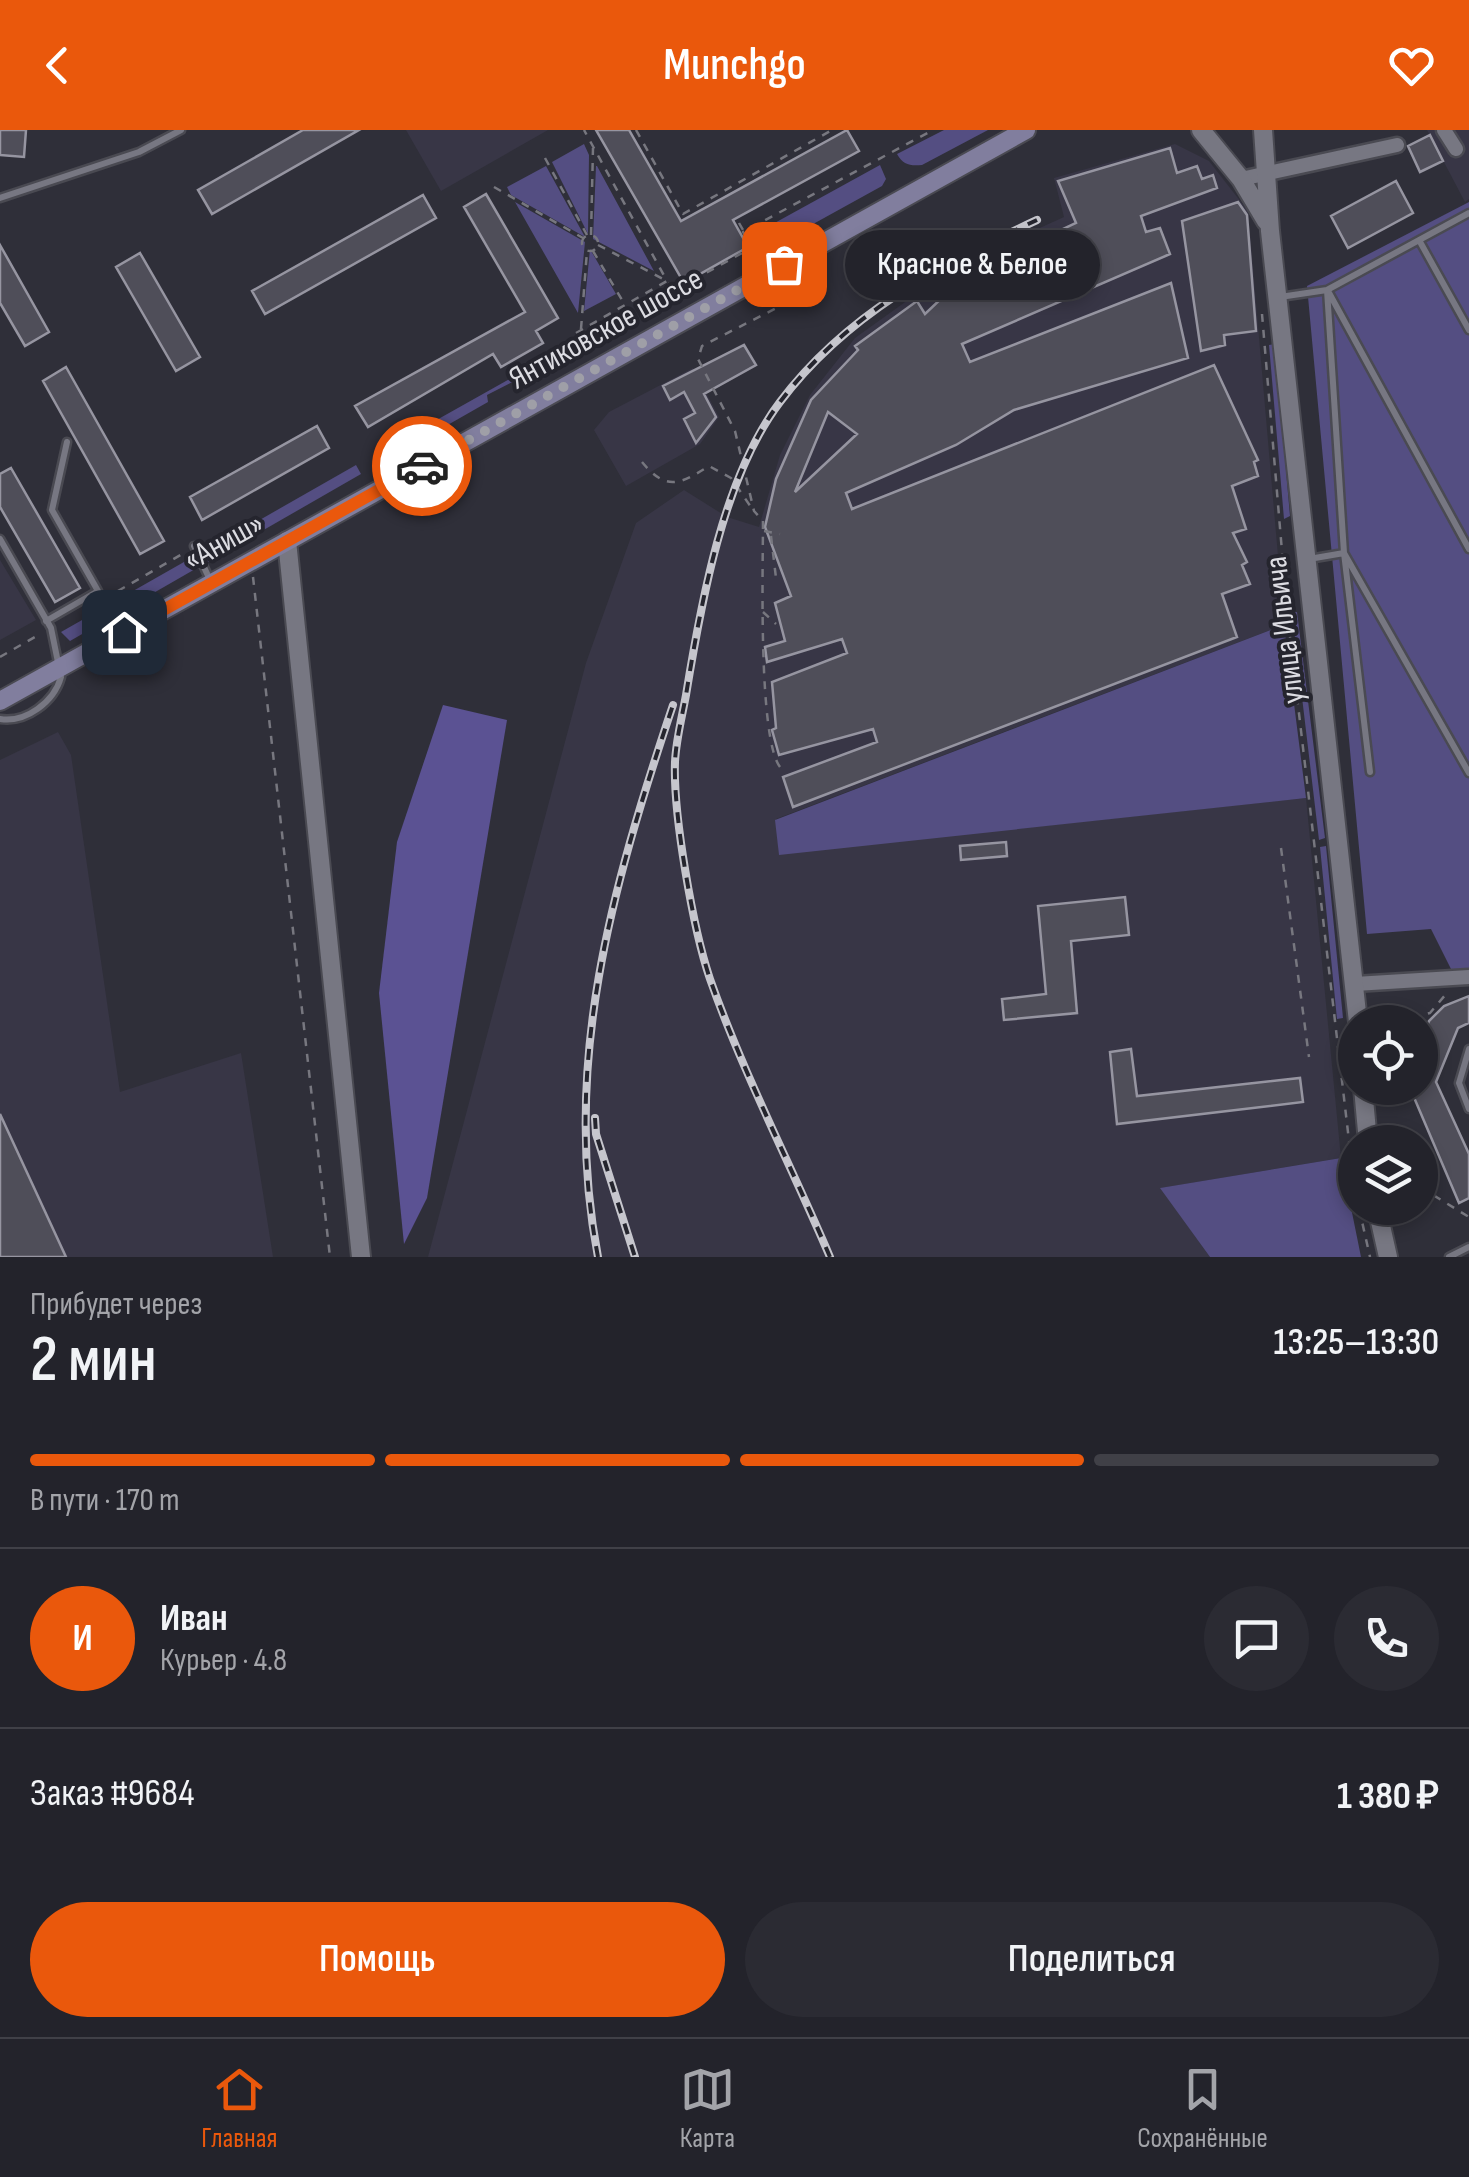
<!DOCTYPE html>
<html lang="ru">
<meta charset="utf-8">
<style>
:root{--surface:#23232b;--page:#2b2b33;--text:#f1f3f6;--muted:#a3a4a9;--line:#404047;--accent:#ea580c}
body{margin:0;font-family:"Sofia Sans Condensed",sans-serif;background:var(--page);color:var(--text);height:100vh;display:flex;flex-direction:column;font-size:38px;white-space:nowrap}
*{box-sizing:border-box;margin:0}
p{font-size:32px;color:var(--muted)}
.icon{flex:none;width:55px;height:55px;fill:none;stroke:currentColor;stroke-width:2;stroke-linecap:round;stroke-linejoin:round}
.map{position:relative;height:1127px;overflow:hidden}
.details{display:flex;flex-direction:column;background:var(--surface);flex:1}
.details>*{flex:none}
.fabs{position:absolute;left:1338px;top:875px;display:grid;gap:20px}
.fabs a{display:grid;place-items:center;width:100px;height:100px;border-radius:50%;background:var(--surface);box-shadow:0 5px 15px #0003,0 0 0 2px var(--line);font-size:50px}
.pin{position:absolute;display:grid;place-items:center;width:85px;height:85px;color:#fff;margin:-42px;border-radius:20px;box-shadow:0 5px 15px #0006}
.courier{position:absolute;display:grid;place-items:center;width:100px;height:100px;margin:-50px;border:8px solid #ea580c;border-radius:50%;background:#fff;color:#222;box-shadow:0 2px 12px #0007}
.bubble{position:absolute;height:70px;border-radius:35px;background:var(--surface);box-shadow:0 5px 15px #0003,0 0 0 2px var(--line);font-size:32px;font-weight:600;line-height:70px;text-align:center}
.head em{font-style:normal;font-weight:600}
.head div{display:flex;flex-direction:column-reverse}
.head{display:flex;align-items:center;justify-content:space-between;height:170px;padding:0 30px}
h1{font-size:65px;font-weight:600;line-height:75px}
.bar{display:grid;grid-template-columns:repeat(4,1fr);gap:15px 10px;align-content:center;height:120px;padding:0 30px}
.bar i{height:12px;border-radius:8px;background:var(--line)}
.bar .current{background:var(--accent)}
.bar p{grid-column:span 4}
.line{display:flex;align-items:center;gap:25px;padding:0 30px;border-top:2px solid var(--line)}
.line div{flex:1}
.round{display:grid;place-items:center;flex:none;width:105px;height:105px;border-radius:52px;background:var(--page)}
.action{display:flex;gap:20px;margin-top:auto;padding:20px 30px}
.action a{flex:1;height:115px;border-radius:60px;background:var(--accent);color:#fff;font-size:40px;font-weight:600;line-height:115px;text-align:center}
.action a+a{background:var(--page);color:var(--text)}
header{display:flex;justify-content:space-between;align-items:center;height:130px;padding:0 30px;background:var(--accent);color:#fff;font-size:45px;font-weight:600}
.dock{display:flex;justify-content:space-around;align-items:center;height:140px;border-top:2px solid var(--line);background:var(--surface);font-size:28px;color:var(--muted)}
.dock a{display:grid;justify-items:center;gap:5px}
.dock .current{color:var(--accent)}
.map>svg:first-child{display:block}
.built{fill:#383646}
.green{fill:#544e82}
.forest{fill:#5b5293}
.building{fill:#4f4e59;stroke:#9695a1;stroke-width:2.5;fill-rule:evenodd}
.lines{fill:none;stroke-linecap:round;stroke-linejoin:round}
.service-casing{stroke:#4a4a52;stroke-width:11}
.minor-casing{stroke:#4a4a52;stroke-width:19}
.tertiary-casing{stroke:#4a4a52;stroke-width:22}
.secondary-casing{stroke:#4a4a52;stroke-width:22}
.path{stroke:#77777f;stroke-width:2.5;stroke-dasharray:8 8;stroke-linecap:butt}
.service{stroke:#777782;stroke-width:6}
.minor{stroke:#777782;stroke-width:14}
.tertiary{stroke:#777782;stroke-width:18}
.secondary{stroke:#817e9e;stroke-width:18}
.rail-casing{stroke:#c6c6cd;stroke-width:8}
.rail{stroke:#25252e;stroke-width:4;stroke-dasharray:11;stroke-linecap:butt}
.done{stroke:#9f9fa7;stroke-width:10;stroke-dasharray:0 18}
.route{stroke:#ea580c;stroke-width:12}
.labels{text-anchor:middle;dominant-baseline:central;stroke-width:8;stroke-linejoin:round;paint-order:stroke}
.street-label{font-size:32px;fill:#dcdce2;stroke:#25252e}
</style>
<header><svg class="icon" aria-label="back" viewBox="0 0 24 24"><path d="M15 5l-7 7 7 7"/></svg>Munchgo<svg class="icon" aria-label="heart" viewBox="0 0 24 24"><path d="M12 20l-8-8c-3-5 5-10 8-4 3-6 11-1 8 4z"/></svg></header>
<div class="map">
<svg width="1469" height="1127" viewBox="0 0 1469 1127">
<rect width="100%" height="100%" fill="#2f2f39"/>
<!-- built -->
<path class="built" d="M406,0H548L441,61Z
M1427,0H1469V69L1465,72Z
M1175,14L1209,31L1248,81L1284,495L776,689L779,724L1306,668L1341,1028L1161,1058L1210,1127H428L586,533L636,393L684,360L727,387L759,397L780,325L810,265L855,208L954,137L1064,87L1054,48Z
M693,238L719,287L700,314L626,356L594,300L609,282Z
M0,430L36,490L0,510Z
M58,602L71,625L120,962L241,923L273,1127H0V630Z"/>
<!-- green -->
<path class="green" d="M944,0H988L922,35C910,36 903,35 897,24Z
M584,14L589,25L588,104L552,32Z
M880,35L886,49L882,56L786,109L771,95Z
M546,36L585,107L511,65L507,57Z
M596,36H597L654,141L593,109Z
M515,72L585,112L578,183Z
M1469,72V839L1452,841L1431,799L1367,804L1307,156Z
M590,119L616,164L584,181Z
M627,183L632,191L487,265L488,272L388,329L376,324Z
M1275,214L1290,386L1284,389L1269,215Z
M356,335L361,344L208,432L200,424Z
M191,428L197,438L70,511L61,502Z
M1297,482L1325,708L1319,710L1292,483Z
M1284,495L1306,668L779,725L775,690Z
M1326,716L1343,888L1337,889L1320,717Z
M1341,1028L1361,1127H1210L1160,1058Z"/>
<!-- forest -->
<path class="forest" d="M443,575L507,590L427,1068L404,1114L379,863L397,712Z"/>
<!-- building -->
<path class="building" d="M0,0H26L24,27L0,25Z
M303,0H359L212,84L198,60Z
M596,0H629L681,91L847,0L859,21L733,90L748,117L684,153Z
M1430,5L1443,31L1420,42L1408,16Z
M1170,18L1177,43L1197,36L1202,49L1213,45L1217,58L1141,86L1146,102L1160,98L1170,124L962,214L970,232L1171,153L1188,228L1014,280L956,315L846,363L852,379L1214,235L1258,330L1254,332L1258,346L1232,356L1246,399L1233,403L1247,432L1242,435L1250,454L1222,464L1237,507L793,677L783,647L877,612L873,599L779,625L772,600L776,598L772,552L847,523L842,509L767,532L765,517L785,511L775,473L791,466L765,397L776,349L811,270L858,220L855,216L917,171L925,184L967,144L1076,93L1058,51ZM828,282L857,304L795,362Z
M1396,51L1413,83L1348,118L1331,86Z
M486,64L558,188L536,201L543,213L501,237L493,224L368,297L355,276L525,182L464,77Z
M423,65L436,88L265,184L252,161Z
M1238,72L1247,85L1256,201L1224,205L1225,215L1201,221L1182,91Z
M0,115L49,202L25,216L0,173Z
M140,123L200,227L176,241L116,137Z
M744,215L756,235L704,264L716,287L696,313L684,289L695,283L684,262L670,270L663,256Z
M66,237L164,411L140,424L43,251Z
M317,296L329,318L202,390L190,367Z
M11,338L80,458L55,472L0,377V344Z
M1006,712L1007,726L961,730L960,716Z
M1125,767L1129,805L1071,811L1077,883L1004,890L1002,869L1046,864L1038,776Z
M1469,866V893L1458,898L1436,952L1469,1024V1068L1459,1073L1410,958H1420V914L1429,891L1444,876Z
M1131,919L1137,966L1300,948L1303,972L1117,994L1110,922Z
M0,984L66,1127H0Z"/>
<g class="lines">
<defs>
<path id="service" d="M0,68L139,22L181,0
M768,101L785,130
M1419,110L1469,200
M1327,160L1344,423L1370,642
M1328,161L1469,419
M1280,167L1327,160L1469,83
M0,409L51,498L61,547C54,572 26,593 0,589
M194,416L211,452
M1309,429L1344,423L1469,643
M46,491L98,461L52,380L67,312
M1469,919L1459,953L1469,979
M1449,1127L1469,1117"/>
<path id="minor" d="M1444,0L1456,19
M1241,49L1397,15
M1355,854L1469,847"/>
<path id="tertiary" d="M1201,0L1241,49L1266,91
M1263,0L1270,101L1358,892
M287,411L361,1127
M1363,958L1368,1012
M1377,1078L1388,1127"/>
<path id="secondary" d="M0,571L1026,0"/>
</defs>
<!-- service casing -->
<use href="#service" class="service-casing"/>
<!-- minor casing -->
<use href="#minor" class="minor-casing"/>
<!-- tertiary casing -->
<use href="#tertiary" class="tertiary-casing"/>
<!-- secondary casing -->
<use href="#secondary" class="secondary-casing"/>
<!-- path -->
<path class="path" d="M636,0L683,84L832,0
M545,28L587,105
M494,57L583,108
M739,93L743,100
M582 113a8 8 0 1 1 16 0a8 8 0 1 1-16 0Z
M591,105L593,18
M598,115L667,151L673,161L753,117L743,102L933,0
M593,121L625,175
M1262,184L1287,481L1355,1062
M581,199L587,121
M576,203L667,151L584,0
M642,332C666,361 679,355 709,336L731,348L753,380
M764,401L780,404
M771,406L776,448
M253,447L330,1127
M104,469L184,423
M763,482L776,494
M0,527L40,504
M780,637C758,608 763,436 763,391L754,381L735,301L698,229L702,216L802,165
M1281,718L1309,927
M1372,889L1390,892
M1397,892L1430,883L1446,864
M1420,1057L1469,1087
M1359,1078L1370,1127"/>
<!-- service -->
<use href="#service" class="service"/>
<!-- minor -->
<use href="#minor" class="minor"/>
<!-- tertiary -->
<use href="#tertiary" class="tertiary"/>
<!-- secondary -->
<use href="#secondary" class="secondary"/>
<defs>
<path id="rail" d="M595,988L596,1004L635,1127
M598,1127C561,935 612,757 673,575
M830,1127C791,1035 743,943 710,849C693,799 673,684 675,632C676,610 682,587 686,565C701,473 723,347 780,272C846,184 940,135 1037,90"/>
</defs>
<!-- rail casing -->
<use href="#rail" class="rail-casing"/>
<!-- rail -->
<use href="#rail" class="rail"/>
</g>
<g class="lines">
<!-- done -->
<path class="done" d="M422,336L784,134"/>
<!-- route -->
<path class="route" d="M124,502L422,336"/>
</g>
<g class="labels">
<!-- street labels -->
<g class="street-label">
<text transform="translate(606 199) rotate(-29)">Янтиковское шоссе</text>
<text transform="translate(224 412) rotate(-29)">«Аниш»</text>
<text transform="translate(1285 500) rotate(-97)">улица Ильича</text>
</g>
</g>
</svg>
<div class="fabs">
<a><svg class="icon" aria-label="locate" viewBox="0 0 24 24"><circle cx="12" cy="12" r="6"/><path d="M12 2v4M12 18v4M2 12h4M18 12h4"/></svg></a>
<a><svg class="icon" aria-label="layers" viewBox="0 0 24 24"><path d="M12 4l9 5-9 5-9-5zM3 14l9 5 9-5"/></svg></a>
</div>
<div class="pin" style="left:784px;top:134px;background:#ea580c"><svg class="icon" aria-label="bag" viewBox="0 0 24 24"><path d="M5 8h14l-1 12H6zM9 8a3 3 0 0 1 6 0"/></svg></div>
<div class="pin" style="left:124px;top:502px;background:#1f2937"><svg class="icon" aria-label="home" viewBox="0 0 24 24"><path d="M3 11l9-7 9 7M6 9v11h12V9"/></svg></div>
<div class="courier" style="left:422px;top:336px"><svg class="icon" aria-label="car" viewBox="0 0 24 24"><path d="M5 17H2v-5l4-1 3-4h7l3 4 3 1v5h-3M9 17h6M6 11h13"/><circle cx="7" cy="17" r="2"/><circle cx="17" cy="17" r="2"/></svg></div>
<div class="bubble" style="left:845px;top:100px;width:255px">Красное &amp; Белое</div>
</div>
<section class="details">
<div class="head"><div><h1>2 мин</h1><p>Прибудет через</p></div><em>13:25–13:30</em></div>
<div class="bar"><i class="current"></i><i class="current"></i><i class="current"></i><i></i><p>В пути · 170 m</p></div>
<div class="line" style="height:180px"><b class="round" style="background:var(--accent);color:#fff">И</b><div><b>Иван</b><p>Курьер · 4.8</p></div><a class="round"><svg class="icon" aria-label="chat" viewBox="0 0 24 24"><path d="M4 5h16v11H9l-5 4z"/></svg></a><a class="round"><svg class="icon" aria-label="phone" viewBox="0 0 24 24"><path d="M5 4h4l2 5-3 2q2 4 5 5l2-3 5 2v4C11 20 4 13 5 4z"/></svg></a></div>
<div class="line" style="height:130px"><div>Заказ #9684</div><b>1 380 ₽</b></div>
<div class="action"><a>Помощь</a><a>Поделиться</a></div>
</section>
<nav class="dock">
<a class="current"><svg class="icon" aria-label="home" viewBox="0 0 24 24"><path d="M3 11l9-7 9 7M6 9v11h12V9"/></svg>Главная</a>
<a><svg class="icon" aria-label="map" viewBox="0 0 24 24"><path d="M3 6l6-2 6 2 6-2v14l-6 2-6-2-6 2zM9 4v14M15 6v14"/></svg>Карта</a>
<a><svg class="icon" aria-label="saved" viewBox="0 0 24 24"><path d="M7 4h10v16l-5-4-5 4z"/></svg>Сохранённые</a>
</nav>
